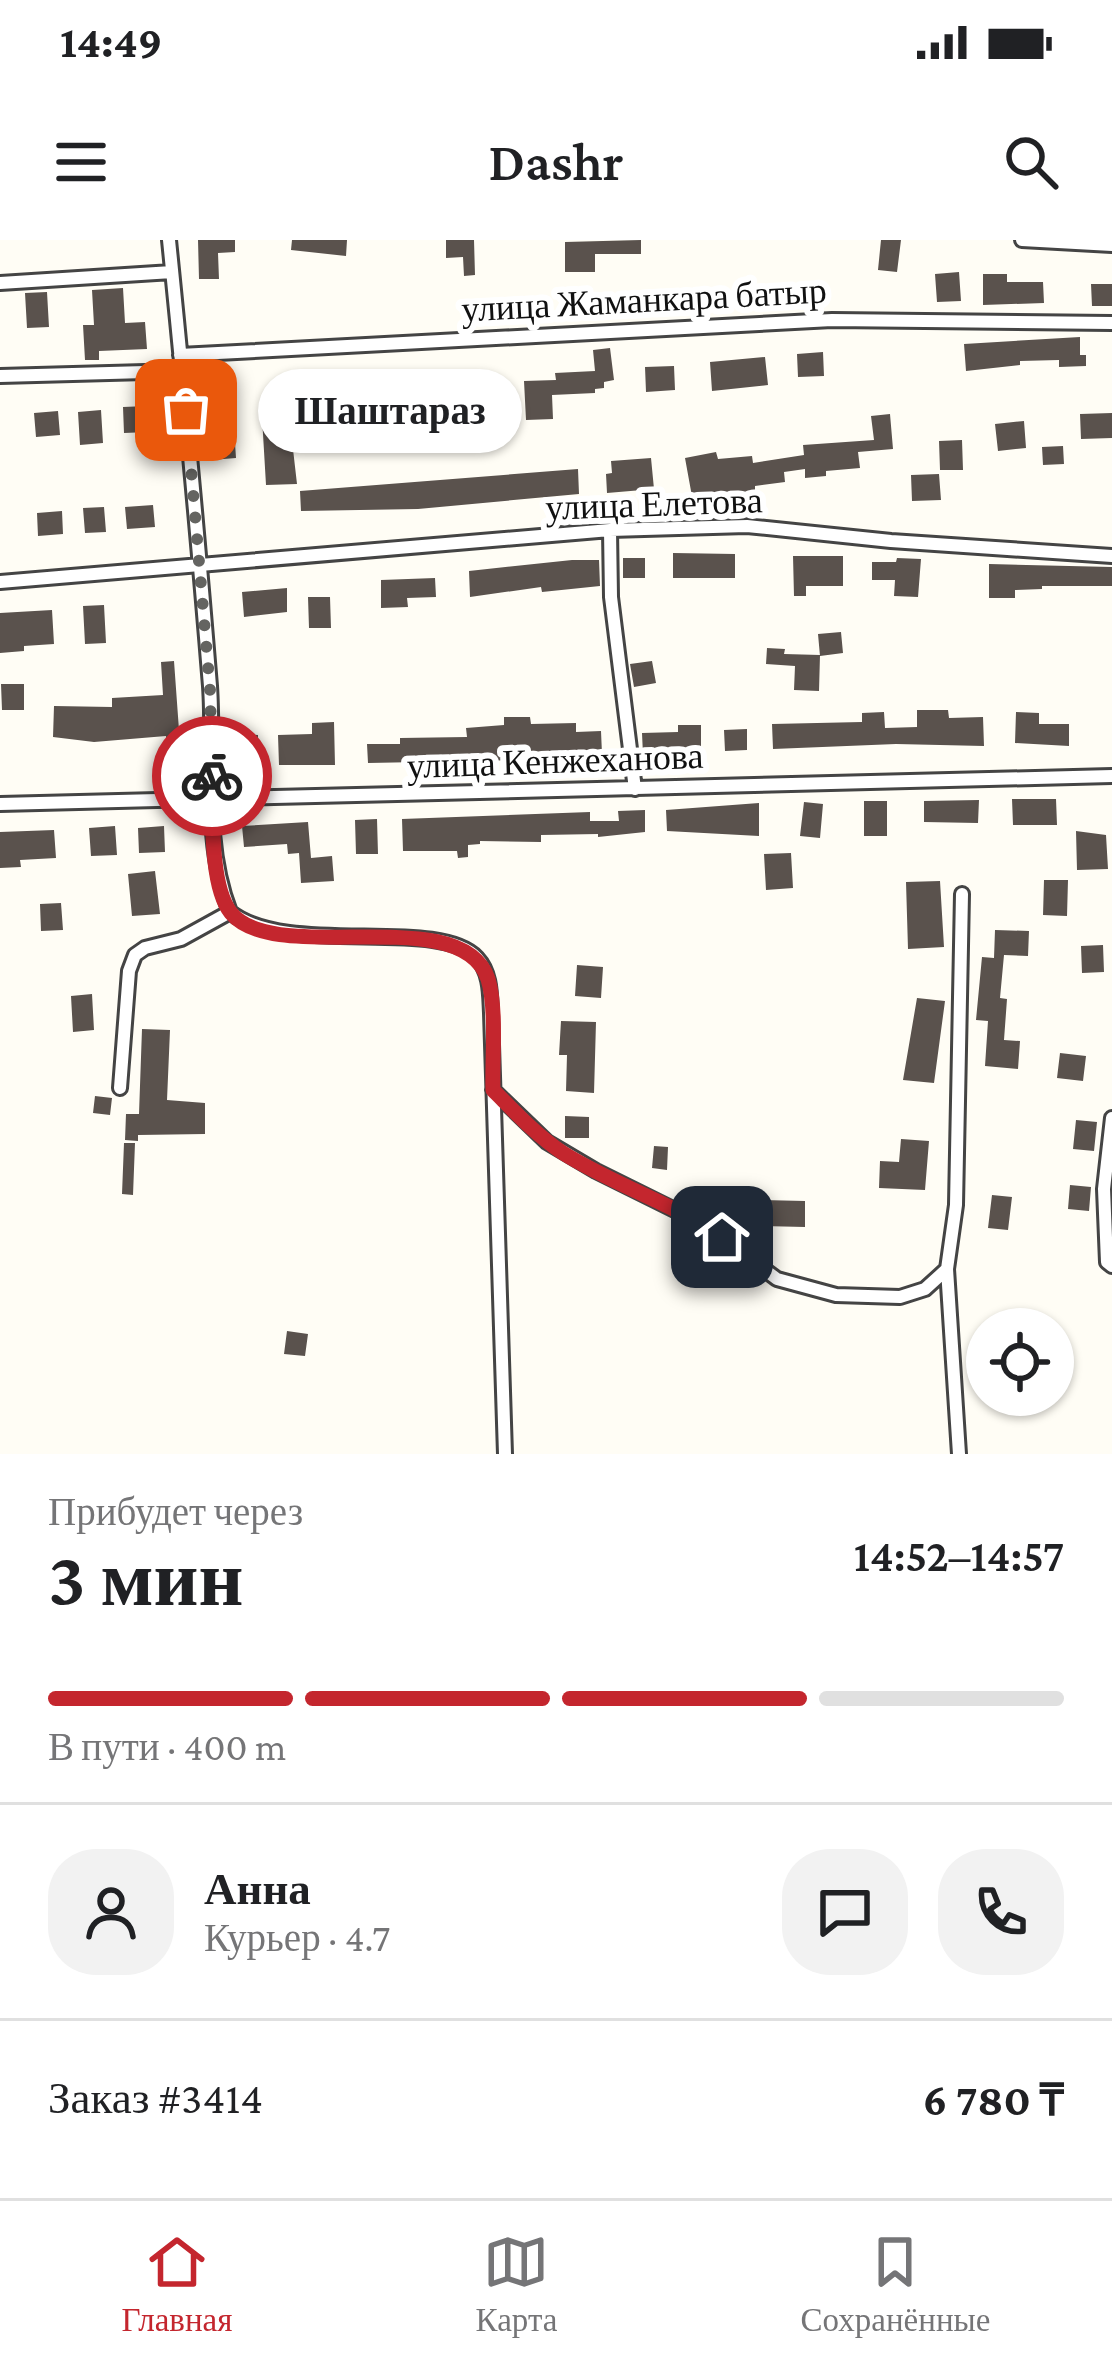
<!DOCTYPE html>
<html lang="ru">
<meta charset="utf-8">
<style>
:root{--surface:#fff;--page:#f2f2f2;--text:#202124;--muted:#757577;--line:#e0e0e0;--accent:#c4262e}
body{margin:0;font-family:"Crimson Pro",serif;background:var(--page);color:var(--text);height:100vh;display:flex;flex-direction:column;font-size:45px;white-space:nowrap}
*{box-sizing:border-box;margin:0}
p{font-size:39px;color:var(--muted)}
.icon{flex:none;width:66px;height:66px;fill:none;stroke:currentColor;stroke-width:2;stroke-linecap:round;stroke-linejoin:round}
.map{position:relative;height:1214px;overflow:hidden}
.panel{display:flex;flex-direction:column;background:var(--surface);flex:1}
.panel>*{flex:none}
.buttons{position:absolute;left:966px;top:1068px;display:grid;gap:24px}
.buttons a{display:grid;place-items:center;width:108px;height:108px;border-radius:50%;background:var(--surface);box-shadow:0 3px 9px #0004;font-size:60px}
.pin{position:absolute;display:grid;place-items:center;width:102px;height:102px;color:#fff;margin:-51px;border-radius:24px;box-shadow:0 6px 18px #0006}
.courier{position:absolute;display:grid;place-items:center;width:120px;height:120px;margin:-60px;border:9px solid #c4262e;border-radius:50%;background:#fff;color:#222;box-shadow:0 3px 15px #0007}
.bubble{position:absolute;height:84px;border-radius:42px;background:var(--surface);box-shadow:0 3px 9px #0004;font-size:39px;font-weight:600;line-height:84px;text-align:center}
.summary em{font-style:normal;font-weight:600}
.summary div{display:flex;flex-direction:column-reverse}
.summary{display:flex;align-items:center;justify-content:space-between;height:204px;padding:0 48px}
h1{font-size:78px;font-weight:600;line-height:90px}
.bar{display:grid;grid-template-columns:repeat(4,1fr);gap:18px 12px;align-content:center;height:144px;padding:0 48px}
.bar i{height:15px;border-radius:9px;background:var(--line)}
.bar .active{background:var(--accent)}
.bar p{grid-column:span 4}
.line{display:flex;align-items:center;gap:30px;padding:0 48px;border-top:3px solid var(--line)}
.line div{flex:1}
.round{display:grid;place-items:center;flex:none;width:126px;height:126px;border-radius:48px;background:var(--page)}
.status{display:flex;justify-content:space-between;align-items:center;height:84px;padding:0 60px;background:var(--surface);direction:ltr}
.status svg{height:33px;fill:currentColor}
header{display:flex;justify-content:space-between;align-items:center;height:156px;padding:0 48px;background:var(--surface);font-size:54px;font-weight:600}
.tabs{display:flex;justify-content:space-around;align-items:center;height:168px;border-top:3px solid var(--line);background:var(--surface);font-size:33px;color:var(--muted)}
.tabs a{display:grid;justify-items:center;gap:6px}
.tabs .active{color:var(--accent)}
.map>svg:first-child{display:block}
.building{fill:#5a524d}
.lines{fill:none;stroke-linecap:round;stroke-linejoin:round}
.street-casing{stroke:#444;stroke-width:18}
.street{stroke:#fff;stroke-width:12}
.done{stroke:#646461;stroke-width:12;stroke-dasharray:0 21.6}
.route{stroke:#c4262e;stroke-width:15}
.labels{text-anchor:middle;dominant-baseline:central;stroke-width:12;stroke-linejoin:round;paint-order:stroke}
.street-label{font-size:36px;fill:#111;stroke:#fff}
</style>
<div class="status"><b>14:49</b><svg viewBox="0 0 49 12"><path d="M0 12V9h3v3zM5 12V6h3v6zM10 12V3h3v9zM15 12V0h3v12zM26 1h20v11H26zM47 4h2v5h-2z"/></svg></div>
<header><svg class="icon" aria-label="menu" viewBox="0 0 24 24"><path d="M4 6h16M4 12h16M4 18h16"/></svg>Dashr<svg class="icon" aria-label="search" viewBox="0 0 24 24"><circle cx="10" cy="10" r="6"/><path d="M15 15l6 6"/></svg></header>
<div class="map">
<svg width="1112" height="1214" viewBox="0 0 1112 1214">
<rect width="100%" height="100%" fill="#fffdf5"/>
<!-- building -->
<path class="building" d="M198,0H235V12L218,13L219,39H199Z
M292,0H347L346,16L291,10Z
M446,0H474L475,35L464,36L463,17L446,18Z
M641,0V14H595V32H565V2Z
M881,0H901L897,32L878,30Z
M959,32L961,61L937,62L935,34Z
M983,34H1007V42H1043L1044,63L983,65Z
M1091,44H1112V66H1092Z
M123,48L125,83L145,82L147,109L99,111V120H85L83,85H94L92,50Z
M47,52L49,87L27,88L25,53Z
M1080,97V115H1086V126L1059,127V120L1020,121V125L966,131L964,104Z
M610,108L614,140L604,142V148L595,149V153L552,155L553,179L526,180L524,141L556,140L555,133L595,131L593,110Z
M823,112L824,136L798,137L797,114Z
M765,117L768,145L712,151L710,122Z
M674,126L675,150L646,152L645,127Z
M218,137L221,167L202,169L199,139Z
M494,149L495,176L472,177L471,150Z
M338,153L339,158L368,157L369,184L317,181L316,154Z
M438,153L440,184L409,186L408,154Z
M287,157L297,244L266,245L261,160Z
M147,166L148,192L124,193L123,167Z
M101,170L103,203L80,205L78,172Z
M58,171L60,195L36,197L34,173Z
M1112,173V198L1081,199L1080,174Z
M890,174L893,209L858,212L860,228L826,231V236L805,238V229L784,232L785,242L755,246V254L693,262L685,218L716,212L718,219L752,216L753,223L804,215L803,205L874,200L871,176Z
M1024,181L1026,208L998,211L995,184Z
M234,188L236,218L211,220L209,190Z
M962,200L963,230H940L939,201Z
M1063,206L1064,224L1043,225L1042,207Z
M651,218L654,249L607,253L606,234L612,233L611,221Z
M578,229L579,254L418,269L301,271L300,251Z
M939,234L941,260L912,261L911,235Z
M153,265L155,287L127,289L125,267Z
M104,267L106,292L85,293L83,268Z
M62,271L63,294L38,296L37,273Z
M673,313L735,314V338H673Z
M793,316H843V346H806V356H794Z
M623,318H645V338H623Z
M897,318L921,319L918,357L894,356L895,340H872V322H896Z
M572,320H599L600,346L542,352L541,347L470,357L469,331Z
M989,324L1112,327V346H1042V349L1015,350V358H989Z
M435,338L436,357L407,358L408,367L381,368V340Z
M287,348V372L244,377L242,352Z
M308,357H330L331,388H309Z
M104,365L106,403L85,404L83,366Z
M52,370L54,404L24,406V411L0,413V373Z
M841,392L843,413L820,416L818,394Z
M767,408L785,409L784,414L820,415L819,451L794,450L795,426L766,424Z
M174,421L180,504L167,505L166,496L94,502L53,497L54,466L112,467V458L163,455L161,422Z
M652,421L656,443L634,447L630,424Z
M1,444H24V470H2Z
M917,470H948L949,478L983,477L984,506L896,504L773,509L772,484L862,482V473L884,472L885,488L917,487Z
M1016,472L1039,473V484H1069V506L1015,503Z
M504,477H530L531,484L576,483V492L601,491L602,514H577V519L368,523L367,504H400V498L467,497L466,488L504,485Z
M334,482L335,525H279L278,495L312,494V483Z
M678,485H701V511L643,515L642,493L678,492Z
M747,489V510L725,511L724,490Z
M233,494L258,495V524L232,523Z
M1012,559H1056L1057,585H1013Z
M979,560L978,583L924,582V561Z
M864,561H887V596H864Z
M804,562L823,564L820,598L800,596Z
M759,563V596L667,591L666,570Z
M645,570V592L598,597V594L541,595V602L480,601V604L468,605V617L458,618L457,611H403L402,579L590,572V581H619L618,571Z
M377,579L378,614H356L355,580Z
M308,582L311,618L332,616L334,641L301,643L299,613L288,614L287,604L244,607L242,586Z
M115,586L117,615L91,616L89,588Z
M164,586L165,612L139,613L138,588Z
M54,590L56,618L20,620L21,627L0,628V592Z
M1076,591L1106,595L1108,629L1077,630Z
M791,613L793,648L766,650L764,614Z
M155,631L160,674L132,676L128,634Z
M1044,640H1068L1067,676L1043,675Z
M940,641L944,707L908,709L906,642Z
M61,663L63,690L41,691L40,664Z
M995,690L1029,691L1028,716L1004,715L1000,758L1007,759L1004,800L1020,801L1018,829L985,826L988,781L976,780L982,717L994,718Z
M1103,705L1104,732L1082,733L1081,706Z
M577,725L603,727L601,758L575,756Z
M92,754L94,790L73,792L71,756Z
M917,758L945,761L934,843L903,840Z
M561,781L596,782L594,853L566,851L567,815H559Z
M142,789L170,790L167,860L205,863V894L138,895V901L125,900L126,874H139Z
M1060,813L1086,816L1083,841L1057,838Z
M95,856L112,858L110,875L93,873Z
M565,876L589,877V898H565Z
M1076,880L1097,882L1094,911L1073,909Z
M901,899L929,901L925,950L879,948L880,921L899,922Z
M124,903H135L133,955L122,954Z
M654,906L668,907L667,930L652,928Z
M1070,945L1091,947L1089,971L1068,969Z
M992,955L1012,957L1008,990L988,988Z
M757,960L805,961V987L756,986Z
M287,1091L308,1094L305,1116L284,1114Z"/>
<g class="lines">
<defs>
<path id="street" d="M169,0C184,148 198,297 210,446C215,520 202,601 230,672
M1022,0L1112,5
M0,43L172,32
M180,115L832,80L1112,83
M0,136L182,131
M610,290L611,357L635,549
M0,342L610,290L747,286L891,301L1112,316
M0,564L1112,536
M120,848L129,731L135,715L145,708L181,699L230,672C288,718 438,676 477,718C491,733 490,755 491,773L505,1214
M493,850L547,902L596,931L703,984L777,1039L836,1055L900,1057L925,1049L947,1029
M1112,878L1104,949L1107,1022L1112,1026
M959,1214L947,1029L956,965L962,654"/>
</defs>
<!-- street casing -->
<use href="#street" class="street-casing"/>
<!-- street -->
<use href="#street" class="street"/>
</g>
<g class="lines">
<!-- done -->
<path class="done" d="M186,170L210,450L212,536"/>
<!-- route -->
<path class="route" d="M212,536C213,570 209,646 231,673C276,728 461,660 488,739C497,768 492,819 493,850C515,872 537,896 563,913C614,945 672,963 722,997"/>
</g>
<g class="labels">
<!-- street labels -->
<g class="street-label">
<text transform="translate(644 60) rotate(-3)">улица Жаманкара батыр</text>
<text transform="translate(654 264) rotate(-2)">улица Елетова</text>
<text transform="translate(555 521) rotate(-2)">улица Кенжеханова</text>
</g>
</g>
</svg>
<div class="buttons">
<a><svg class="icon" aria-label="locate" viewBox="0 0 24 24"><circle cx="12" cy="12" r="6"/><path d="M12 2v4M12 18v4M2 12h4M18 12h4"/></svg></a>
</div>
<div class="pin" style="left:186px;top:170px;background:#ea580c"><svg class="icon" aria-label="bag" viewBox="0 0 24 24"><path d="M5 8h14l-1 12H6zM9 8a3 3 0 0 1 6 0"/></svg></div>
<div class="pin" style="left:722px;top:997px;background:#1f2937"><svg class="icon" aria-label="home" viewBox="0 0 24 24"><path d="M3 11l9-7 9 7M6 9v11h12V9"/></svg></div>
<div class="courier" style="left:212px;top:536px"><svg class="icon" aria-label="bike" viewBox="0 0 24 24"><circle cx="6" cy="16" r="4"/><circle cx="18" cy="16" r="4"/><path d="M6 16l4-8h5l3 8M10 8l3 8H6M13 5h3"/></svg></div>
<div class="bubble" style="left:258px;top:129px;width:264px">Шаштараз</div>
</div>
<section class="panel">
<div class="summary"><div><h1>3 мин</h1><p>Прибудет через</p></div><em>14:52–14:57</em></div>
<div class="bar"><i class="active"></i><i class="active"></i><i class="active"></i><i></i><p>В пути · 400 m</p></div>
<div class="line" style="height:216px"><a class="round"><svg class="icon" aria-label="person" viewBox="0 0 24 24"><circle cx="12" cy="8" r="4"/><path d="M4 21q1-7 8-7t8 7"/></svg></a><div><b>Анна</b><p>Курьер · 4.7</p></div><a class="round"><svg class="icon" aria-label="chat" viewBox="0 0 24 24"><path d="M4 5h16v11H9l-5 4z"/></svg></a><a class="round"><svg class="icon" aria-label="phone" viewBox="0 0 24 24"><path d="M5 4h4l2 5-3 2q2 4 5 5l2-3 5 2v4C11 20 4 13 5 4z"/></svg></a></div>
<div class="line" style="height:156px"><div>Заказ #3414</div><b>6 780 ₸</b></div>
</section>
<nav class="tabs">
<a class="active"><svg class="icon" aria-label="home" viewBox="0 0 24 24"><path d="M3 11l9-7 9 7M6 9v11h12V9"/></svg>Главная</a>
<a><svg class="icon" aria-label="map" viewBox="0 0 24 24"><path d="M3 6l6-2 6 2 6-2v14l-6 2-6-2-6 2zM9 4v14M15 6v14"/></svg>Карта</a>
<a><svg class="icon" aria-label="saved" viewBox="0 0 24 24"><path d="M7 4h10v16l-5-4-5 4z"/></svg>Сохранённые</a>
</nav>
